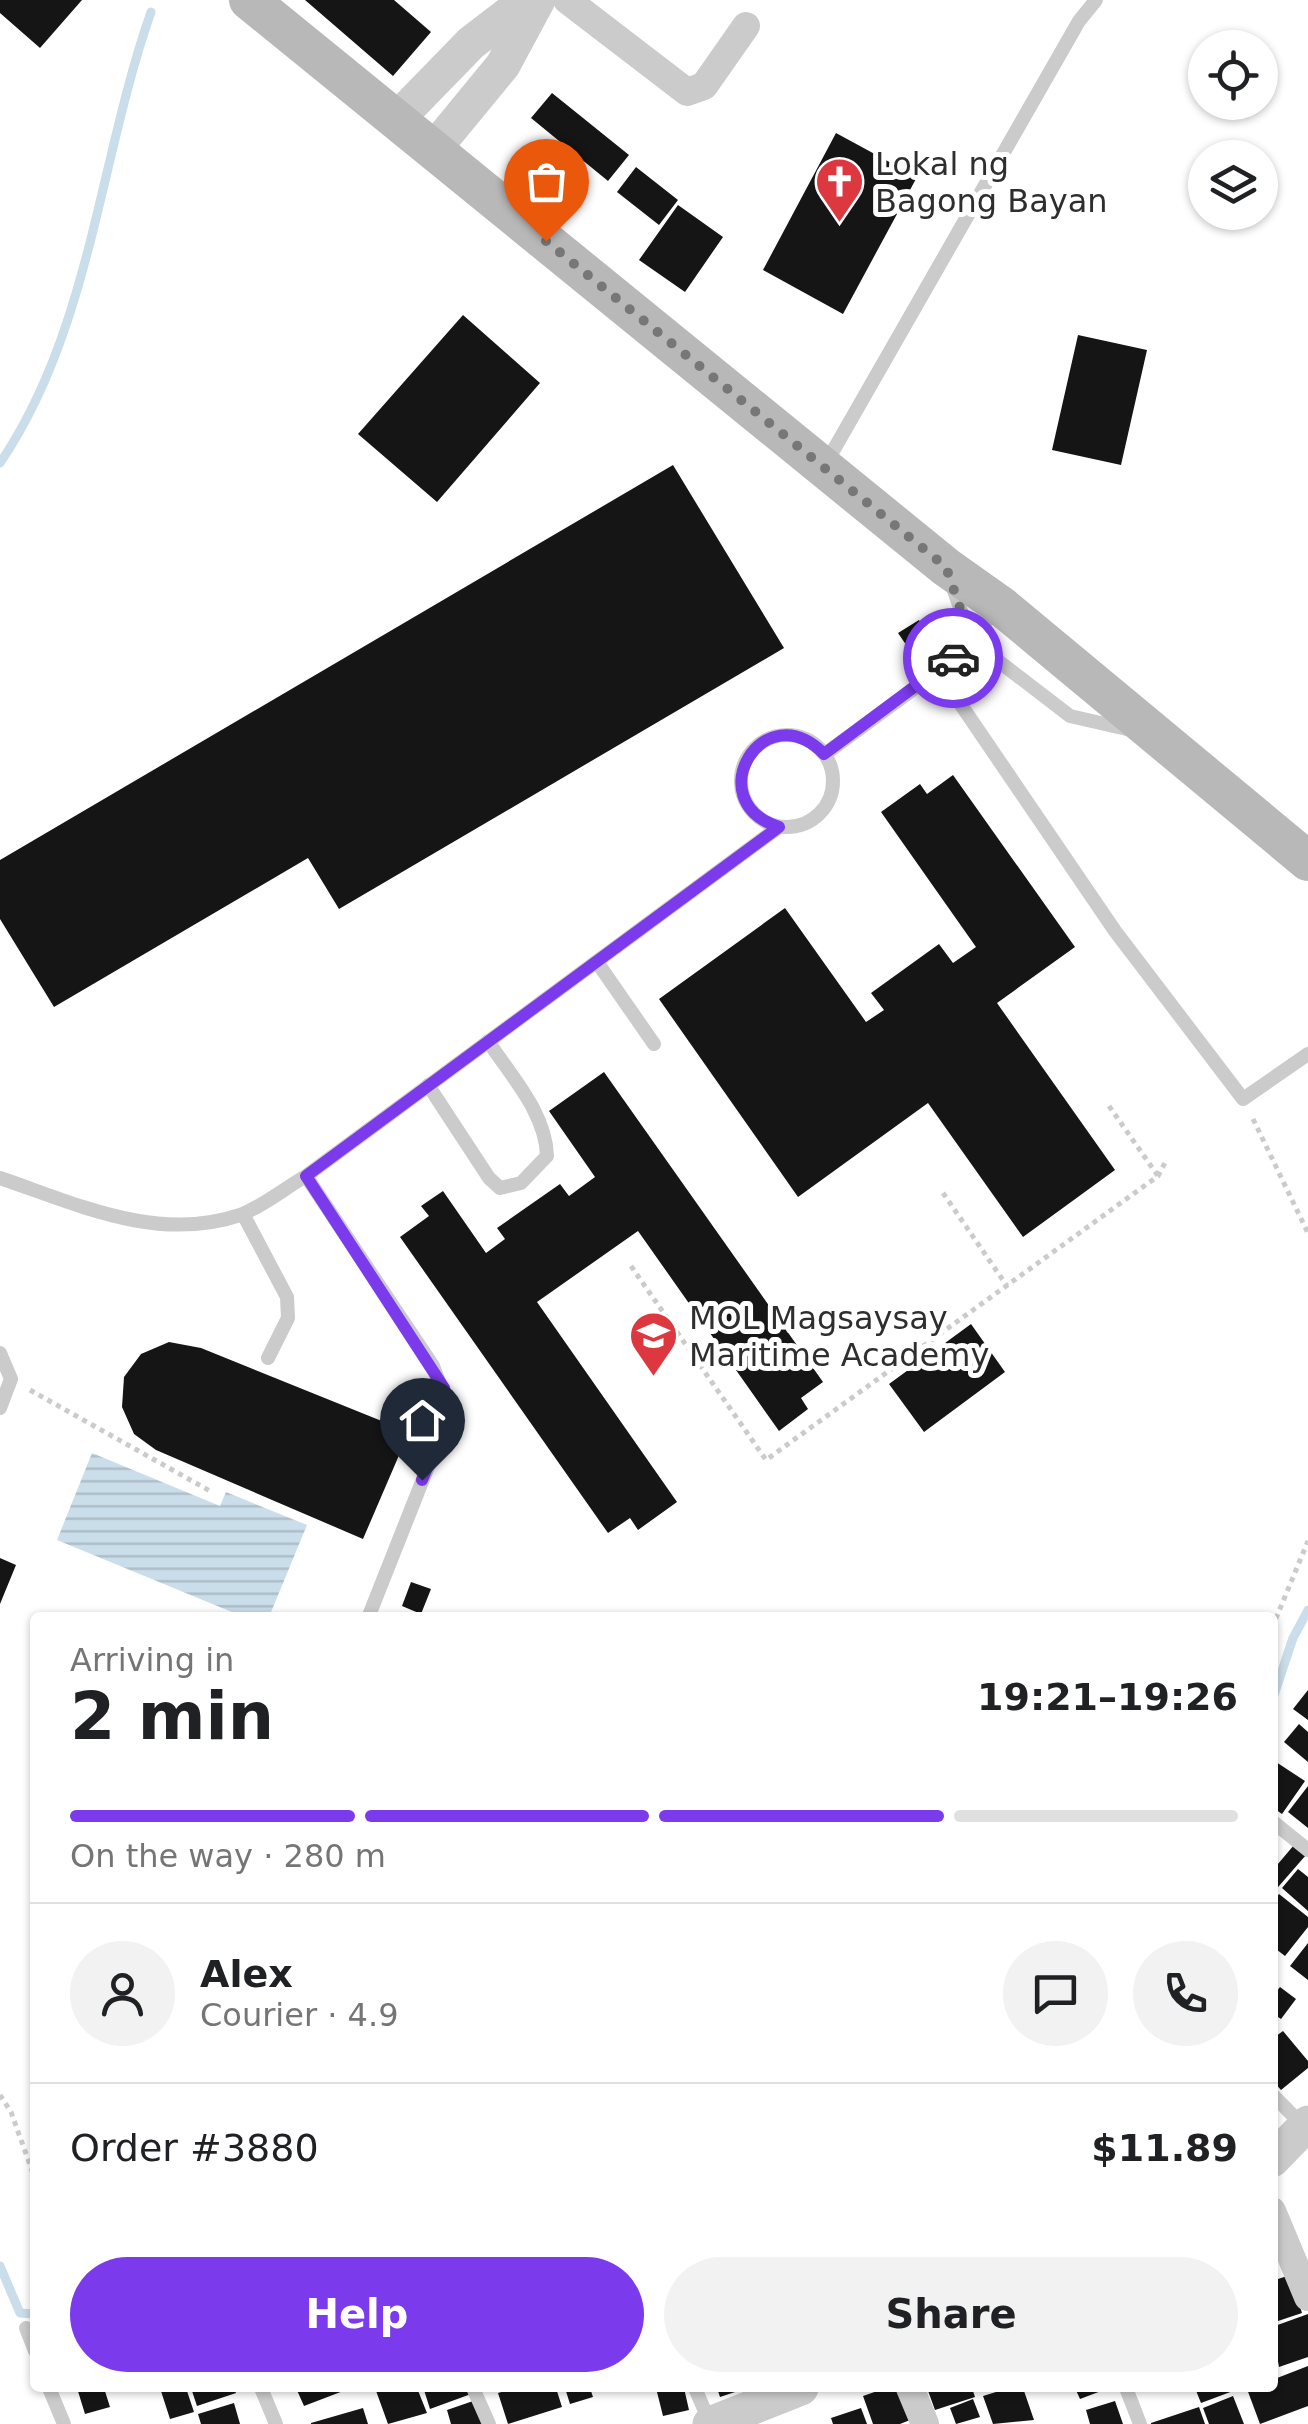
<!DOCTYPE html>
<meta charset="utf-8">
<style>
:root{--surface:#fff;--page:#f2f2f2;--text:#202124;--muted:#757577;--line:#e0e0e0;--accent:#7c3aed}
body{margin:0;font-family:"DejaVu Sans",sans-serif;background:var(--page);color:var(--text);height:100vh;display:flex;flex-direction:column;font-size:38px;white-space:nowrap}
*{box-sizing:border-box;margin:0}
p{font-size:32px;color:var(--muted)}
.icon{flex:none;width:55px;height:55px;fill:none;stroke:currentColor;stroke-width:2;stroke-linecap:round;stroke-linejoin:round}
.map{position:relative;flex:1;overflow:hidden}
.panel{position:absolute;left:30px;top:1612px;width:1248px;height:780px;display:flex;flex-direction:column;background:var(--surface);border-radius:10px;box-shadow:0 2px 8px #0004}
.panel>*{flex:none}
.fabs{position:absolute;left:1188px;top:30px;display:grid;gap:20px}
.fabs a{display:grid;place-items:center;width:90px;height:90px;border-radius:50%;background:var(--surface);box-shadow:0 2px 8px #0004;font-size:50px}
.pin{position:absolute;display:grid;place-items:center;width:85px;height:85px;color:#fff;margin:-102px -42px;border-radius:50% 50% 50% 0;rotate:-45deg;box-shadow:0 0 10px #0007}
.pin .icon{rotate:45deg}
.courier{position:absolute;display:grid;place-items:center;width:100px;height:100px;margin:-50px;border:8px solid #7c3aed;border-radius:50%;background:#fff;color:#222;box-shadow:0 2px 12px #0007}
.overview em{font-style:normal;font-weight:700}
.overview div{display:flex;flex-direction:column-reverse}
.overview{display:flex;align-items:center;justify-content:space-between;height:170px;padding:0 40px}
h1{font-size:65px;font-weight:700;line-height:75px}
.bar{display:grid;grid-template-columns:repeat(4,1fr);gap:15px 10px;align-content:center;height:120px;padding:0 40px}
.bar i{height:12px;border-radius:8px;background:var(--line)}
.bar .selected{background:var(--accent)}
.bar p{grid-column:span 4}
.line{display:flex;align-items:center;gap:25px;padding:0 40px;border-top:2px solid var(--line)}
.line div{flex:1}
.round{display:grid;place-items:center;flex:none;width:105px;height:105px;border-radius:52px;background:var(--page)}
.primary-button{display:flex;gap:20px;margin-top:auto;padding:20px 40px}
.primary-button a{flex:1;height:115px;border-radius:60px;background:var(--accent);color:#fff;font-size:40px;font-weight:700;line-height:115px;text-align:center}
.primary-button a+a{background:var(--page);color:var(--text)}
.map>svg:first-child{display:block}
.water{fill:url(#water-rules)}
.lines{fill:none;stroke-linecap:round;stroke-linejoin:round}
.stream{stroke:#caddea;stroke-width:9}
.building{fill:#151515}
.path{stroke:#cbcbcb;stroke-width:5;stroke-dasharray:5 5;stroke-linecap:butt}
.service{stroke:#cbcbcb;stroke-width:14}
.minor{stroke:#cbcbcb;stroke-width:28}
.tertiary{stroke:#cbcbcb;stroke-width:35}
.secondary{stroke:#b8b8b8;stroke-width:40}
.done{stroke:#777;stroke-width:10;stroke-dasharray:0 18}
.route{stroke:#7c3aed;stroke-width:12}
.labels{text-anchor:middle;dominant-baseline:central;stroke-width:10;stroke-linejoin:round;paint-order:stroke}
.poi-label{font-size:32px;fill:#2e2e2e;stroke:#fff;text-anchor:start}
</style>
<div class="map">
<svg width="1308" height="2424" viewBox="0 0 1308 2424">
<defs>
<pattern id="water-rules" width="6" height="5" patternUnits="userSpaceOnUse" patternTransform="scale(2.5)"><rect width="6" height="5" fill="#caddea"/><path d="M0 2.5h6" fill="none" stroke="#aebec9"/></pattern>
</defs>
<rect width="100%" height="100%" fill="#fff"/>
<!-- water -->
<path class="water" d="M92,1453L220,1506L226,1492L307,1525L269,1617H244L57,1540Z"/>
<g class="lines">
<!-- stream -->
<path class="stream" d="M0,463C90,331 99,160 151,12
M1272,1701L1293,1638L1308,1610
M0,2266L20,2313L35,2314"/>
</g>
<!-- building -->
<path class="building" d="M0,0H82L40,48L0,13Z
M305,0H394L431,32L393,76Z
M552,93L629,155L608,181L531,118Z
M836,133L917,177L843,314L763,270Z
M636,167L678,200L659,225L617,192Z
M678,205L723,237L685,292L639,260Z
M463,315L540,383L437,502L358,434Z
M1078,335L1147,350L1121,465L1052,450Z
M673,465L784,648L339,909L308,858L54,1007L0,919V860Z
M919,620L935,643L915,658L898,633Z
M953,775L1075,947L997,1003L1115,1170L1023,1237L928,1103L798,1197L659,999L785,908L866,1022L884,1010L871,993L939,944L953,963L976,947L881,812L920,784L927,794Z
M604,1072L823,1382L801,1398L808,1409L779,1431L638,1231L537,1302L677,1502L638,1530L630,1518L608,1533L400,1237L429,1216L421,1206L443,1191L486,1253L505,1239L497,1228L560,1184L569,1196L595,1177L549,1111Z
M971,1324L1005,1372L924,1432L889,1384Z
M169,1342L201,1348L409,1432L363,1539L156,1450L134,1434L122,1407L124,1377L141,1354Z
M0,1558L16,1565L0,1604Z
M411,1582L431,1589L421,1614L402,1606Z
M1308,1690V1720L1293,1709Z
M1299,1724L1308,1732V1762L1284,1742Z
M1276,1762L1305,1781L1282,1814L1272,1807Z
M1308,1786V1828L1288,1812Z
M1294,1845L1306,1855L1272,1894V1871Z
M1298,1869L1308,1877V1911L1282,1888Z
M1279,1894L1308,1917V1927L1285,1956L1272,1946V1903Z
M1308,1943V1980L1290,1966Z
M1280,1987L1296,1999L1281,2019L1272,2013V1997Z
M1283,2031L1308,2061V2068L1281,2090L1272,2080V2039Z
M1290,2275L1302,2313L1272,2323V2281Z
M1308,2314V2357L1279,2367L1272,2327Z
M1308,2366V2406L1260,2424L1247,2389L1272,2388V2380Z
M77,2388H104L110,2407L85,2414Z
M160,2388H186L194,2412L170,2419Z
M191,2388H234L236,2393L197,2406Z
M296,2388H351L304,2406Z
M375,2388H417L427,2413L388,2424Z
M430,2388H469L471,2394L430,2409L424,2390Z
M515,2388H556L562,2407L508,2424L498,2393Z
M565,2388H590L593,2397L570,2404Z
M656,2388H684L689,2410L663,2416Z
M717,2388H747L720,2397Z
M886,2388H904L915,2418L900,2424H873L863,2396Z
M927,2388H972L975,2397L935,2410Z
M1009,2388H1023L1034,2420L993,2424L983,2396Z
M1075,2388H1109L1080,2399Z
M1195,2388H1241L1201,2403Z
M1233,2396L1244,2424H1209L1203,2408Z
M973,2399L980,2417L956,2424L950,2408Z
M476,2400L484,2424H451L447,2410Z
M1115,2401L1123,2424H1090L1086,2410Z
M234,2403L240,2424H201L198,2414Z
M1199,2407L1205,2424H1151V2423Z
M363,2408L368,2424H311V2423Z
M861,2408L867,2424H833L831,2418Z"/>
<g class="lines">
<!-- path -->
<path class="path" d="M1109,1106L1158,1176
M1253,1119L1308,1233
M943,1193L1007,1286
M631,1266L766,1460L1158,1176L1167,1159
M30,1390L210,1491
M1272,1628L1308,1541
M0,2095L11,2112L35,2179"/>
<!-- service -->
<path class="service" d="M825,465L1079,21L1096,0
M951,582L971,640L1070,716L1131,730
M938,671L1115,931L1243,1099L1308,1054
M741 781a46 46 0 1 1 92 0a46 46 0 1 1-92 0Z
M825,754L938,671L999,608
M597,962L654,1044
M428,1085L489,1178L500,1188L521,1183L547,1156C546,1113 511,1076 488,1041
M306,1176L433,1366L450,1411L368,1618
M0,1178C77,1204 157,1243 240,1215C262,1207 285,1188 306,1176L779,827
M243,1214L287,1297L288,1318L268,1358
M0,1353L11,1379L0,1408
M1272,1821L1308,1850
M1272,2094L1304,2127
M26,2328L35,2351
M49,2388L64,2424
M261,2388L276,2424
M473,2388L489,2424
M695,2388L710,2423
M1126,2388L1140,2424"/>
<!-- minor -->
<path class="minor" d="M567,0L687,92L704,86L746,26
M1272,2211L1308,2297
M910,2388L925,2424"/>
<!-- tertiary -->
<path class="tertiary" d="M397,119L471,43L527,0
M434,149L503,65L538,0
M1272,2160L1308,2123
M710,2424L801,2388"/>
<!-- secondary -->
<path class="secondary" d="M249,0L946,567L1001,606L1308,861"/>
</g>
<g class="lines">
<!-- done -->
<path class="done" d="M546,241L946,567L971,640L953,658"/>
<!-- route -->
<path class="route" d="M422,1480L450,1412L444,1388L306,1176L779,827C698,801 764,692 824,754L953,658"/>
</g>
<!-- icons -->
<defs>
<symbol id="church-pin" viewBox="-11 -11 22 30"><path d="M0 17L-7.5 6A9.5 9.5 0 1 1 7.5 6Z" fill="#dd3840" stroke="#fff"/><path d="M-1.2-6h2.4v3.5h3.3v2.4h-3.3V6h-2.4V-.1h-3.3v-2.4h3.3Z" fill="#fff"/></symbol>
<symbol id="university-pin" viewBox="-11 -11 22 30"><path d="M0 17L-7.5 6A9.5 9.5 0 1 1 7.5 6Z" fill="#dd3840" stroke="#fff"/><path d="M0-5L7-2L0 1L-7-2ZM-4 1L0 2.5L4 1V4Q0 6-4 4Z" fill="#fff"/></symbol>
</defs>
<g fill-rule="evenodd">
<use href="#church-pin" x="812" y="154" width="55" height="75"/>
<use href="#university-pin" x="626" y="1308" width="55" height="75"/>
</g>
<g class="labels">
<!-- poi labels -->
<g class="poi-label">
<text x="875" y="164">Lokal ng<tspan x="875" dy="37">Bagong Bayan</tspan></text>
<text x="689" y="1318">MOL Magsaysay<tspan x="689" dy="37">Maritime Academy</tspan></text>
</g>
</g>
</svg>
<div class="fabs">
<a><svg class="icon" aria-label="locate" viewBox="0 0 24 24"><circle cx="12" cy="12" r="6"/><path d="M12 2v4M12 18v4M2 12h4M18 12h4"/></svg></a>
<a><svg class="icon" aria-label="layers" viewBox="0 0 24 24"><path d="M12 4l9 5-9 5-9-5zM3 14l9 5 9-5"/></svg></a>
</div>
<div class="pin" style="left:546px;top:241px;background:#ea580c"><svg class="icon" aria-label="bag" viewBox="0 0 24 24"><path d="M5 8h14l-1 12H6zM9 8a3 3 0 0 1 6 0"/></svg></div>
<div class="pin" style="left:422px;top:1480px;background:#1f2937"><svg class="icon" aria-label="home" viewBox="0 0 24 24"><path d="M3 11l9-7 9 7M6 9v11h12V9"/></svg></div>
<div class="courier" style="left:953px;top:658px"><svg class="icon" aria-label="car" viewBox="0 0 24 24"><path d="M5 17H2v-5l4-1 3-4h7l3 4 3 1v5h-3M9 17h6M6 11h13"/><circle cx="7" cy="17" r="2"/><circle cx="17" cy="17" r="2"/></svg></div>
<section class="panel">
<div class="overview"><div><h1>2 min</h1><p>Arriving in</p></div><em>19:21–19:26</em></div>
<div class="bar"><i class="selected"></i><i class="selected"></i><i class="selected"></i><i></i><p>On the way · 280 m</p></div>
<div class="line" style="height:180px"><a class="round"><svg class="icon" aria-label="person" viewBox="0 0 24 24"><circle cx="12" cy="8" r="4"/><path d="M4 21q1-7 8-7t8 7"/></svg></a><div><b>Alex</b><p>Courier · 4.9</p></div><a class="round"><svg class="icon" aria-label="chat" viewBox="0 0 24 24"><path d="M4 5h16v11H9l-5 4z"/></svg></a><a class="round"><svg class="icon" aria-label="phone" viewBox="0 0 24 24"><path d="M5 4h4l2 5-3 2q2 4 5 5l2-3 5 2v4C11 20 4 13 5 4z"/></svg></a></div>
<div class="line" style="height:130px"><div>Order #3880</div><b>$11.89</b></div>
<div class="primary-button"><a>Help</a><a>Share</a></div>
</section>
</div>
